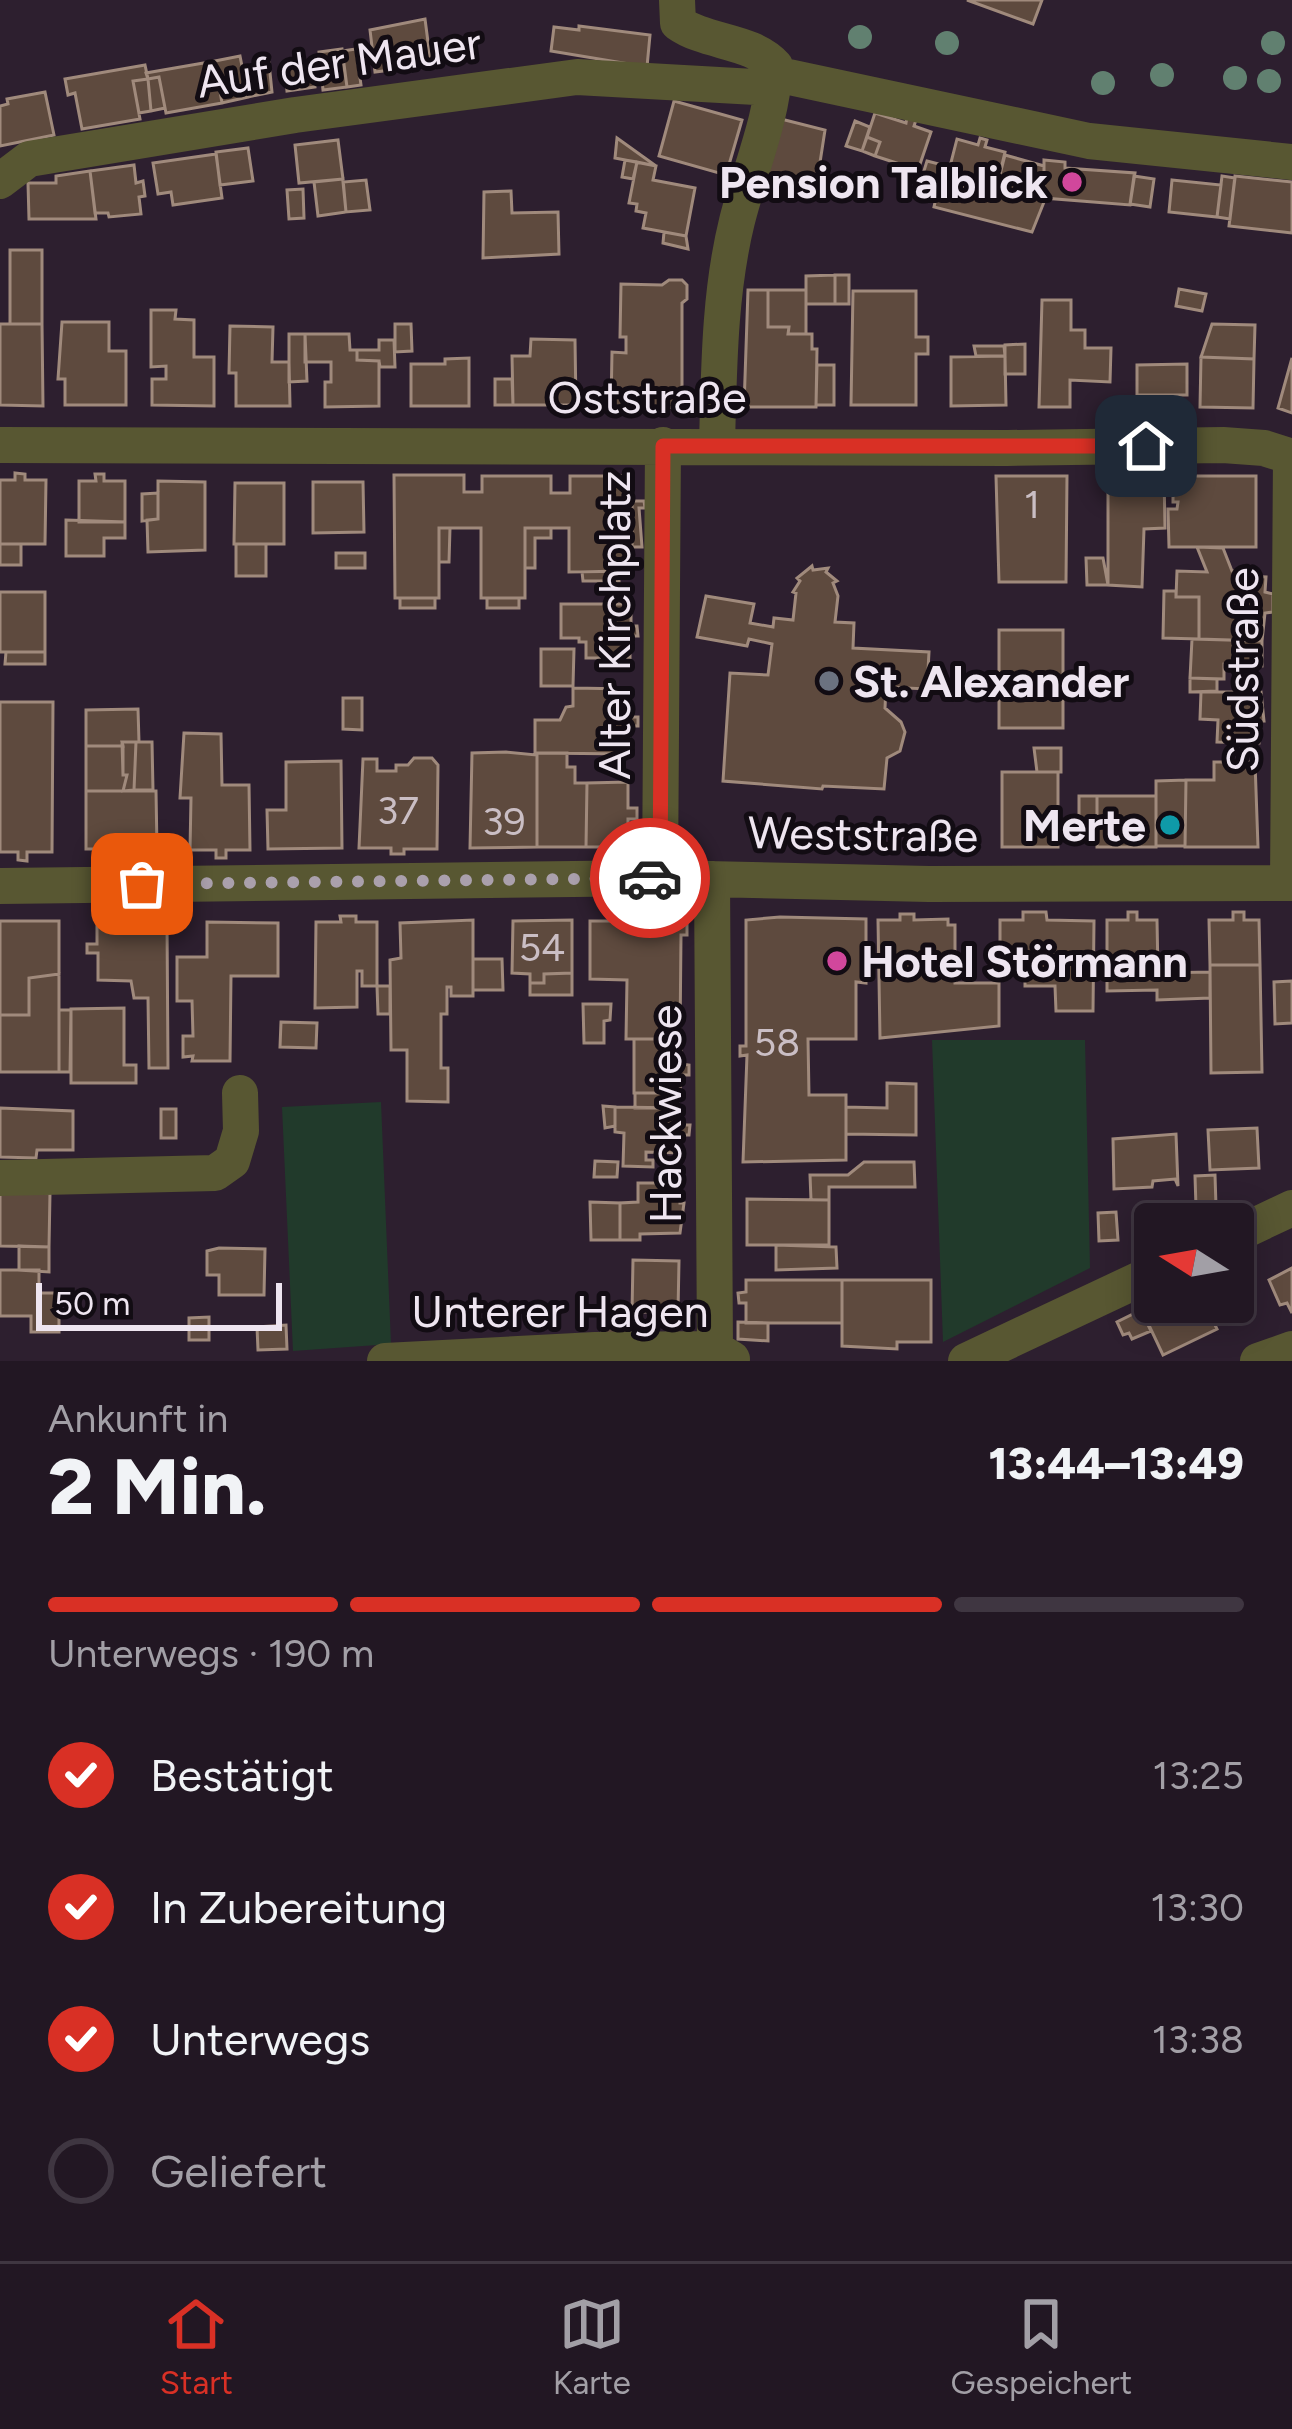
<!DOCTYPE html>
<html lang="de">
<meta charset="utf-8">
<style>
:root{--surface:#221723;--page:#2e2430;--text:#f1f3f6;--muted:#a29fa6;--line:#3f3641;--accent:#d93025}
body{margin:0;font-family:Figtree,sans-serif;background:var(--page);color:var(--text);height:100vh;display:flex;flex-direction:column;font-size:45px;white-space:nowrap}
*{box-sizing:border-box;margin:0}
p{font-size:39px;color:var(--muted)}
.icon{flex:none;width:66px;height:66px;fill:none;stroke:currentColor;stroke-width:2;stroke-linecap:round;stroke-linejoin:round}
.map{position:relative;height:1361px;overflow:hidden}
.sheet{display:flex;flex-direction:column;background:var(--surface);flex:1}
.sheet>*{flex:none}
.needle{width:78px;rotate:281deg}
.fabs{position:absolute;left:1134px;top:1203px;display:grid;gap:24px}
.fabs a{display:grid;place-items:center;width:120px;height:120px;border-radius:12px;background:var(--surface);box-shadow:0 6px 30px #0003,0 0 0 3px var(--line);font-size:60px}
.scale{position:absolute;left:36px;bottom:30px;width:246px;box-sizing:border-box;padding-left:12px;border:6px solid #eee5f0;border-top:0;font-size:33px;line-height:42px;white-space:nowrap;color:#eee5f0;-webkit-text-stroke:9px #120c13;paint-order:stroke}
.pin{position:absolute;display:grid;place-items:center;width:102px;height:102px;color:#fff;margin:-51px;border-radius:24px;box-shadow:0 6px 18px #0006}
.courier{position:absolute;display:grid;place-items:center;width:120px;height:120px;margin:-60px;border:9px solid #d93025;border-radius:50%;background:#fff;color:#222;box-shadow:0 3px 15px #0007}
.head em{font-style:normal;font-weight:800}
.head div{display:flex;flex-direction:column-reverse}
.head{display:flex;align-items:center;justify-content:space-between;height:204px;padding:0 48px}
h1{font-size:78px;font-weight:800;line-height:90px}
.bar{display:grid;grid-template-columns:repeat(4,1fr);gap:18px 12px;align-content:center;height:144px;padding:0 48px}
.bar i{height:15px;border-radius:9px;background:var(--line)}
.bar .current{background:var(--accent)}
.bar p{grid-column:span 4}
ol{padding:0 48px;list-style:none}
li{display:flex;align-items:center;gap:36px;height:132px}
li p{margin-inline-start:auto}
li .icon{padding:12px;border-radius:50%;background:var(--accent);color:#fff;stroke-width:4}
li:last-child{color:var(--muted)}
li i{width:66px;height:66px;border:6px solid var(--line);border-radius:50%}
.tabs{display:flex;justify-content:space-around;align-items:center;height:168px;border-top:3px solid var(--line);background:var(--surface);font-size:33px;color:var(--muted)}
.tabs a{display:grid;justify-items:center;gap:6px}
.tabs .current{color:var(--accent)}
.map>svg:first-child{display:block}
.green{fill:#213a2b}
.building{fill:#5e4a3e;stroke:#a08a7c;stroke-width:3}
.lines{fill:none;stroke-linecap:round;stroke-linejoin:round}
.minor{stroke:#585732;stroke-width:36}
.tree{fill:#618070}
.done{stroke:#aaa0ac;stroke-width:12;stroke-dasharray:0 21.6}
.route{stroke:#d93025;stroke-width:15}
.hotel-dot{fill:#d1479c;stroke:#120c13;stroke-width:4.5}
.worship-dot{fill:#6b7280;stroke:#120c13;stroke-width:4.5}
.culture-dot{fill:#0f9aa8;stroke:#120c13;stroke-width:4.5}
.labels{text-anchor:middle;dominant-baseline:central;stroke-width:10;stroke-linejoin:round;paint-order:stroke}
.number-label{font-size:39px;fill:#cabec4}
.street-label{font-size:45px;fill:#eee5f0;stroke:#120c13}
.poi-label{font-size:45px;font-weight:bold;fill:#eee5f0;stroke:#120c13;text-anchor:end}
</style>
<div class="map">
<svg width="1292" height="1361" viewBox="0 0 1292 1361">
<rect width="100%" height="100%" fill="#2d1f2f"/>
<!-- green -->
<path class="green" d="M932,1040H1085L1090,1268L943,1342Z
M381,1102L391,1344L293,1351L282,1107Z"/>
<!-- building -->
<path class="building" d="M967,0H1042L1033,24Z
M425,19L431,65L375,72L370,30Z
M579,26L650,35L647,67L551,51L554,27L579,30Z
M342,49L347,87L323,90L319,52Z
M356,49L361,85L347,87L342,51Z
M240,56L248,97L222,103L215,61Z
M215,61L222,103L166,113L159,77L148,79L146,73Z
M269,63L272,92L248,97L242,67Z
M313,64L315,87L287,91L285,68Z
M145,65L148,79L133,81L140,119L82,129L75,93L68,95L65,79Z
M159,77L165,108L151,111L148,79Z
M148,79L151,111L139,113L133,81Z
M45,92L54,135L0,146V106L8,104L7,99Z
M674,101L742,120L726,175L659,156Z
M875,113L906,123L907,117L916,120L914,126L931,132L918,170L875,156L880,142L867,137Z
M781,119L825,130L819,169L822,170L815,199L763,185Z
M855,121L870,127L862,151L846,146Z
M867,137L880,142L875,156L862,151Z
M617,138L656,166L615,158Z
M980,138L987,140L985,147L1005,152L995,194L946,182L957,139L978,145Z
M338,140L343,179L299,183L295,145Z
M248,148L253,181L220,185L216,152Z
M216,154L222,198L173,205L171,192L158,194L153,163Z
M1005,155L1044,166V202L1032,232L934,207L940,180L995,194Z
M625,160L637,162L633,179L622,177Z
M1044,160L1065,162V168L1135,173L1130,205L1044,198Z
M927,161L943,165L937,192L919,187Z
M637,162L656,166L653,180L695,188L686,236L643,228L646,213L636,211L637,204L629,203Z
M134,165L136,183L143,181L145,196L139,197L141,214L109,217L108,213H95L90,171Z
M90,171L96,219H29L28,183H56V176Z
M1134,176L1154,179L1150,207L1130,204Z
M1222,176L1235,178L1230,219L1217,217Z
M1235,176L1292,182V233L1229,226Z
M343,179L346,212L318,216L314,182Z
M366,180L370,210L346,212L343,182Z
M1172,180L1221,185L1217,217L1169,212Z
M303,189L304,218L289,219L287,190Z
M511,191L512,213L558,212L559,254L483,258L484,192Z
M664,232L686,236L688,249L663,243Z
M10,250H42V324H10Z
M835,275H849V304H835Z
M835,275V304H806V276Z
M669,280H682L687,285V299L682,303V408L655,407L656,412H645V407L611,406L612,352L626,353V337H620L621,284L662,285Z
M1179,289L1206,294L1202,311L1176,306Z
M748,290H768V327H789L788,334H812V349H817L816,407H744Z
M768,290H806V334H788L789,327H768Z
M853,291H916V337H928V354H916V405H851Z
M1042,300H1071V330H1085V348H1111L1110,382L1070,380V407H1039Z
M151,310H176L175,319L194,320V357H214V406L152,405V379H166V366L151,367Z
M62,322H109V351H126V405H65V379H58Z
M0,324H42L43,406L0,405Z
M395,324H411L412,351L395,352Z
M1212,324L1255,325L1254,359L1201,357Z
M230,326L273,327L272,362H289L290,406H236V373H229Z
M289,334H305L307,381L289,382Z
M305,334H349L350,350H357V360L379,361V406L325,407V382H331V362H305Z
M531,339L575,340L576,405H513L512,356H530Z
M379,340H394L395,367H380L379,361L357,360V350H379Z
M1025,344V374H1005V345Z
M974,346H1004L1005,356H976Z
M1005,356L1006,405L951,406V357Z
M1201,357L1254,359L1253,408L1200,407Z
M469,358V406H411V364H445V359Z
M1292,358V413L1278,408Z
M1187,364V395H1137V365Z
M817,365H834V405H816Z
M495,379H512L513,405H495Z
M15,473L25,474V480H46L45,544H0V480H15Z
M95,474H104V481H125V522H79V481H96Z
M394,475H464V492H482V476H551V493H570V476H632V571L569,572V528H525V598H481V528H439V598H395Z
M996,476H1067L1066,582H999Z
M1164,476L1165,528L1144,529L1142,587L1108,585V477Z
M1173,476H1256V547H1169L1168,509H1177L1178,502H1173Z
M158,481L205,482V550L148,552L147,520L158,519Z
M313,482H363L364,532L313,533Z
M235,483H284V544H234Z
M158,493V519L142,521V494Z
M632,501H644L645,508H639L642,547H632Z
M66,520L125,522V538H104V556H66Z
M439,528H450L449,562H439Z
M525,528H551V538H535V568H525Z
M0,544H21V565H0Z
M236,544H266V576H236Z
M1197,547L1223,548L1232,571H1240V576L1266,577L1265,592L1273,594V612L1265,613L1262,641L1199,639V597H1176L1177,571L1207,572Z
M336,553H365V568H336Z
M1086,558H1103L1108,585H1087Z
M812,566L813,570L828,568L826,572L837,581L833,583L838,596L835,622L854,623L853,648L929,652L927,689L886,687L885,708L901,722L905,732L900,751L887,758L884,789L823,786L822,789L723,781L730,673L768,675L772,644L749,639L747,646L697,637L706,596L754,604L750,623L773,627L774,618L793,620L796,593L793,592L800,581L797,578Z
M618,571L619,581H583L582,572Z
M1164,591H1176V597H1199V639L1163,638Z
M0,592H45V652H0Z
M400,598H435V608H400Z
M487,598H519V608H487Z
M561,604H631V626H637L638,636H630V658H586V642H579V638H561Z
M999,630H1063V728H999Z
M1192,639L1262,641V666L1224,664V679L1190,678Z
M541,649H574L573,686H541Z
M6,652H45V664H5Z
M1190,678L1217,679V691L1190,692Z
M573,688L629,689V717H638V726H629V754L535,753V720H560L566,707L573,706Z
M1201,692H1261L1264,721H1260L1259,743L1217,742L1218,720L1200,719Z
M343,698H362V730L343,729Z
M0,702H53L52,852H27V861L18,860V852H0Z
M138,709L139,742H122L123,746H86V710Z
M184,733L221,734L222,785H249L250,850H226V858H216V850H190L191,798H180Z
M122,742H136L134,790L123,791L127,775H123Z
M136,742H152L153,790H134Z
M86,746H123V775H127L123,791H86Z
M1034,748H1061V772H1037Z
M506,752L537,755V847L470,848L472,753Z
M537,753H567V767H575V783H587L586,847H537Z
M414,758H432L438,765L437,849H404V854H391V848H359L363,759H377V771H396V765H408Z
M341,761L342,848L268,849L267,810H286V762Z
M1214,762H1255L1258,847H1185L1186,780H1214Z
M1002,772H1058V847H1002Z
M1186,780L1185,846H1156V781Z
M628,782V808H637V819H628V847H586L587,783Z
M86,791H156L157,849H129L130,858H119V849H86Z
M1079,796H1097V828H1079Z
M1097,796H1156V847H1097Z
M1023,912H1046L1047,920L1094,921L1093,1011H1056L1055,986H1025V967H1000V920H1023Z
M1128,912H1137V920H1157L1158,973L1210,972V998L1157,1000V990L1107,991V920H1128Z
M1233,912H1244V920H1259L1260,965H1210L1209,920H1233Z
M900,914H914V920L948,919V925H955V983H999V1026L880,1038L878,920H900Z
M340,916H356V922H377V986H362V971H357V1007L315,1008L316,922H341Z
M780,917L866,919V983L856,982V1039H808L809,1095H846V1160L743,1162L747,1055L740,1056V1046H746V920Z
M473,920V996H451V987H447V1014H441V1068H448V1102L407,1101V1050H391L390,960L401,958L400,923Z
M572,920V973L544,974V983H530V974L512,973L513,921Z
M0,921H59V974L29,978V1015H0Z
M590,921H687V935H681L680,1039H626L627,980L590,979Z
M97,922H167L168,1068H149L148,998H134L131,981L98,980V953H87V944H97Z
M207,922L278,923V976H231L230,1061H192L193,1056L183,1057V1036H193L192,1001H177V957H207Z
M473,959H502L503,990H473Z
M1210,965H1260L1262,1072L1211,1073Z
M572,973V995H530V983H544V974Z
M59,974V1072H0V1015H29V978Z
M1292,981V1023L1275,1024L1274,982Z
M377,986H390V1014H378Z
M583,1004H611L610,1020L604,1021V1043H584Z
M124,1008V1065H136V1083H71V1009Z
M59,1010H71L70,1072H59Z
M281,1022L317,1023L316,1048L280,1047Z
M634,1039H681V1064L689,1065V1075H681L680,1093H634Z
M887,1083L916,1084V1135L846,1134V1107L887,1108Z
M635,1093H678V1108H635Z
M603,1106L615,1107V1126L605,1128Z
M615,1107L681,1108V1125H690L689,1135H681L680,1153L646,1152V1160H653V1167L623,1166L624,1133L615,1132Z
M0,1108L73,1111V1150H37L36,1158L0,1157Z
M161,1109H176V1138H161Z
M1257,1128L1259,1168L1210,1170L1208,1130Z
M1176,1134L1178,1186L1175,1179L1153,1181L1152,1187L1114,1189L1113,1139Z
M595,1161L618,1162L617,1177H594Z
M864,1162H914L915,1187H829V1200H811L810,1175H848Z
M1215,1175L1216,1206L1196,1207L1195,1176Z
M638,1183H680V1203H684L680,1233L640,1234V1240H620V1203L638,1202Z
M0,1193H50L49,1247L0,1246Z
M747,1199L829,1200V1245H747Z
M590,1202L620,1203V1240H591Z
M1116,1212L1118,1240L1099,1241L1098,1213Z
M776,1245L836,1247L837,1268L776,1270Z
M19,1246L49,1247V1272L19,1270Z
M219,1248L265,1249L264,1295H219V1275H207V1251Z
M633,1260L679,1261L678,1312H632Z
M1292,1268V1313L1287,1303L1280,1305L1269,1280Z
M0,1270H39V1293H59V1332H31V1316H0Z
M746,1280H842V1323H746V1303H739L738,1293L746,1292Z
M842,1280H931V1342H897V1349L842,1346Z
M1181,1302H1204L1217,1329L1163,1355L1146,1319Z
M602,1309H632L631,1336L602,1335Z
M1141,1310L1151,1331L1132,1339L1129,1333L1123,1335L1117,1322Z
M209,1317V1340H189V1318Z
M738,1322L768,1323V1341L738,1339Z
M286,1325L287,1349L258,1350L257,1327Z"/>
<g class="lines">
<!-- minor -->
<path class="minor" d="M677,0L678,23C706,43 752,40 775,66C772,120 750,169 737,221C719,294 719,371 717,445
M775,74L1089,141L1292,162
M0,181L29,159L295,115L577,77L773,88
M0,445L1007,448L1223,445L1264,448L1292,457
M660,878L663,445
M712,879L715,1349
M1288,883L1291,456
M0,886L660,878L929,884L1292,883
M0,1178L215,1173L232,1161L241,1131L240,1093
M1233,1236L1292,1208
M385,1361L595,1350L715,1349L732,1359
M966,1361L1155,1272
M1258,1361L1292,1349"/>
</g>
<!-- trees -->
<g class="tree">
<circle cx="860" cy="37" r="12"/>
<circle cx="947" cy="43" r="12"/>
<circle cx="1273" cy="43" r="12"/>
<circle cx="1162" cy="75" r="12"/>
<circle cx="1235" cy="78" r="12"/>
<circle cx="1269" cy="81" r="12"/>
<circle cx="1103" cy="83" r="12"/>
</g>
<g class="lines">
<!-- done -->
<path class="done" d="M142,884L650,878"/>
<!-- route -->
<path class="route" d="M650,878H660L663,446H1146"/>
</g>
<!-- markers -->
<g class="hotel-dot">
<circle cx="1072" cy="182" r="12"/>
<circle cx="837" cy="961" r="12"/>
</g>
<circle class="worship-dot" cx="829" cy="681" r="12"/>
<circle class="culture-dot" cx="1170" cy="825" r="12"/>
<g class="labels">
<!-- number labels -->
<g class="number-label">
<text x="1032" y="504">1</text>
<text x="398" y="810">37</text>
<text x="504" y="821">39</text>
<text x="542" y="947">54</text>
<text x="777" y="1042">58</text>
</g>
<!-- street labels -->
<g class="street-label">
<text transform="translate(339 62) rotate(-8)">Auf der Mauer</text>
<text x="647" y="397">Oststraße</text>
<text transform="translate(614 625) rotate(-90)">Alter Kirchplatz</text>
<text transform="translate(1242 670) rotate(-90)">Südstraße</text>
<text transform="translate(863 834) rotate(1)">Weststraße</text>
<text transform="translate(665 1114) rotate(-90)">Hackwiese</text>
<text x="560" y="1311">Unterer Hagen</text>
</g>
<!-- poi labels -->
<g class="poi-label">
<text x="1048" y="182">Pension Talblick</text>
<text x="853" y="681" text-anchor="start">St. Alexander</text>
<text x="1146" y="825">Merte</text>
<text x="861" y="961" text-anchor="start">Hotel Störmann</text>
</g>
</g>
</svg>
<div class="fabs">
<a><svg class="needle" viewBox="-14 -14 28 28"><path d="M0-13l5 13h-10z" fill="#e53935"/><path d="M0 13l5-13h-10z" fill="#a29fa6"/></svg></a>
</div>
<div class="scale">50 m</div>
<div class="pin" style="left:142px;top:884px;background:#ea580c"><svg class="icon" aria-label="bag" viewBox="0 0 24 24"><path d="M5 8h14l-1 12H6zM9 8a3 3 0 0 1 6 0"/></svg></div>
<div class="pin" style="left:1146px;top:446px;background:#1f2937"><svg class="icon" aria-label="home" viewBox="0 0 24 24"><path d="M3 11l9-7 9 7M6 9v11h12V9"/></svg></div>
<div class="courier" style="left:650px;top:878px"><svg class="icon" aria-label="car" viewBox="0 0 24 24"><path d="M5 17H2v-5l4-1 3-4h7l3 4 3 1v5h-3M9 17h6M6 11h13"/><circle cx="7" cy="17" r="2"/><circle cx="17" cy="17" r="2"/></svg></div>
</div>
<section class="sheet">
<div class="head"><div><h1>2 Min.</h1><p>Ankunft in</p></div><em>13:44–13:49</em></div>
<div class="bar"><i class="current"></i><i class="current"></i><i class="current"></i><i></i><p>Unterwegs · 190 m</p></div>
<ol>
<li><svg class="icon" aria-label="check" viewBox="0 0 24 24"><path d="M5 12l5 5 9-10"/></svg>Bestätigt<p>13:25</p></li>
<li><svg class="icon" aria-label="check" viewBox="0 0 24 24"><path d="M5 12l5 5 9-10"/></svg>In Zubereitung<p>13:30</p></li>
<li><svg class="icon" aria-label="check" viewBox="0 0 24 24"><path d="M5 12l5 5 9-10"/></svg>Unterwegs<p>13:38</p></li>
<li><i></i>Geliefert</li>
</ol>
</section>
<nav class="tabs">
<a class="current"><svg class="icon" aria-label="home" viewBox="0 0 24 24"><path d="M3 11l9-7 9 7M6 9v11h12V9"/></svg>Start</a>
<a><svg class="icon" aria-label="map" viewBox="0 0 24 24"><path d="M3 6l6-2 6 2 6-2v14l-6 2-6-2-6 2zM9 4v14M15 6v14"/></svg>Karte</a>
<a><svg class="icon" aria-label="saved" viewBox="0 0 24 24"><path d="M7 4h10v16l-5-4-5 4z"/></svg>Gespeichert</a>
</nav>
